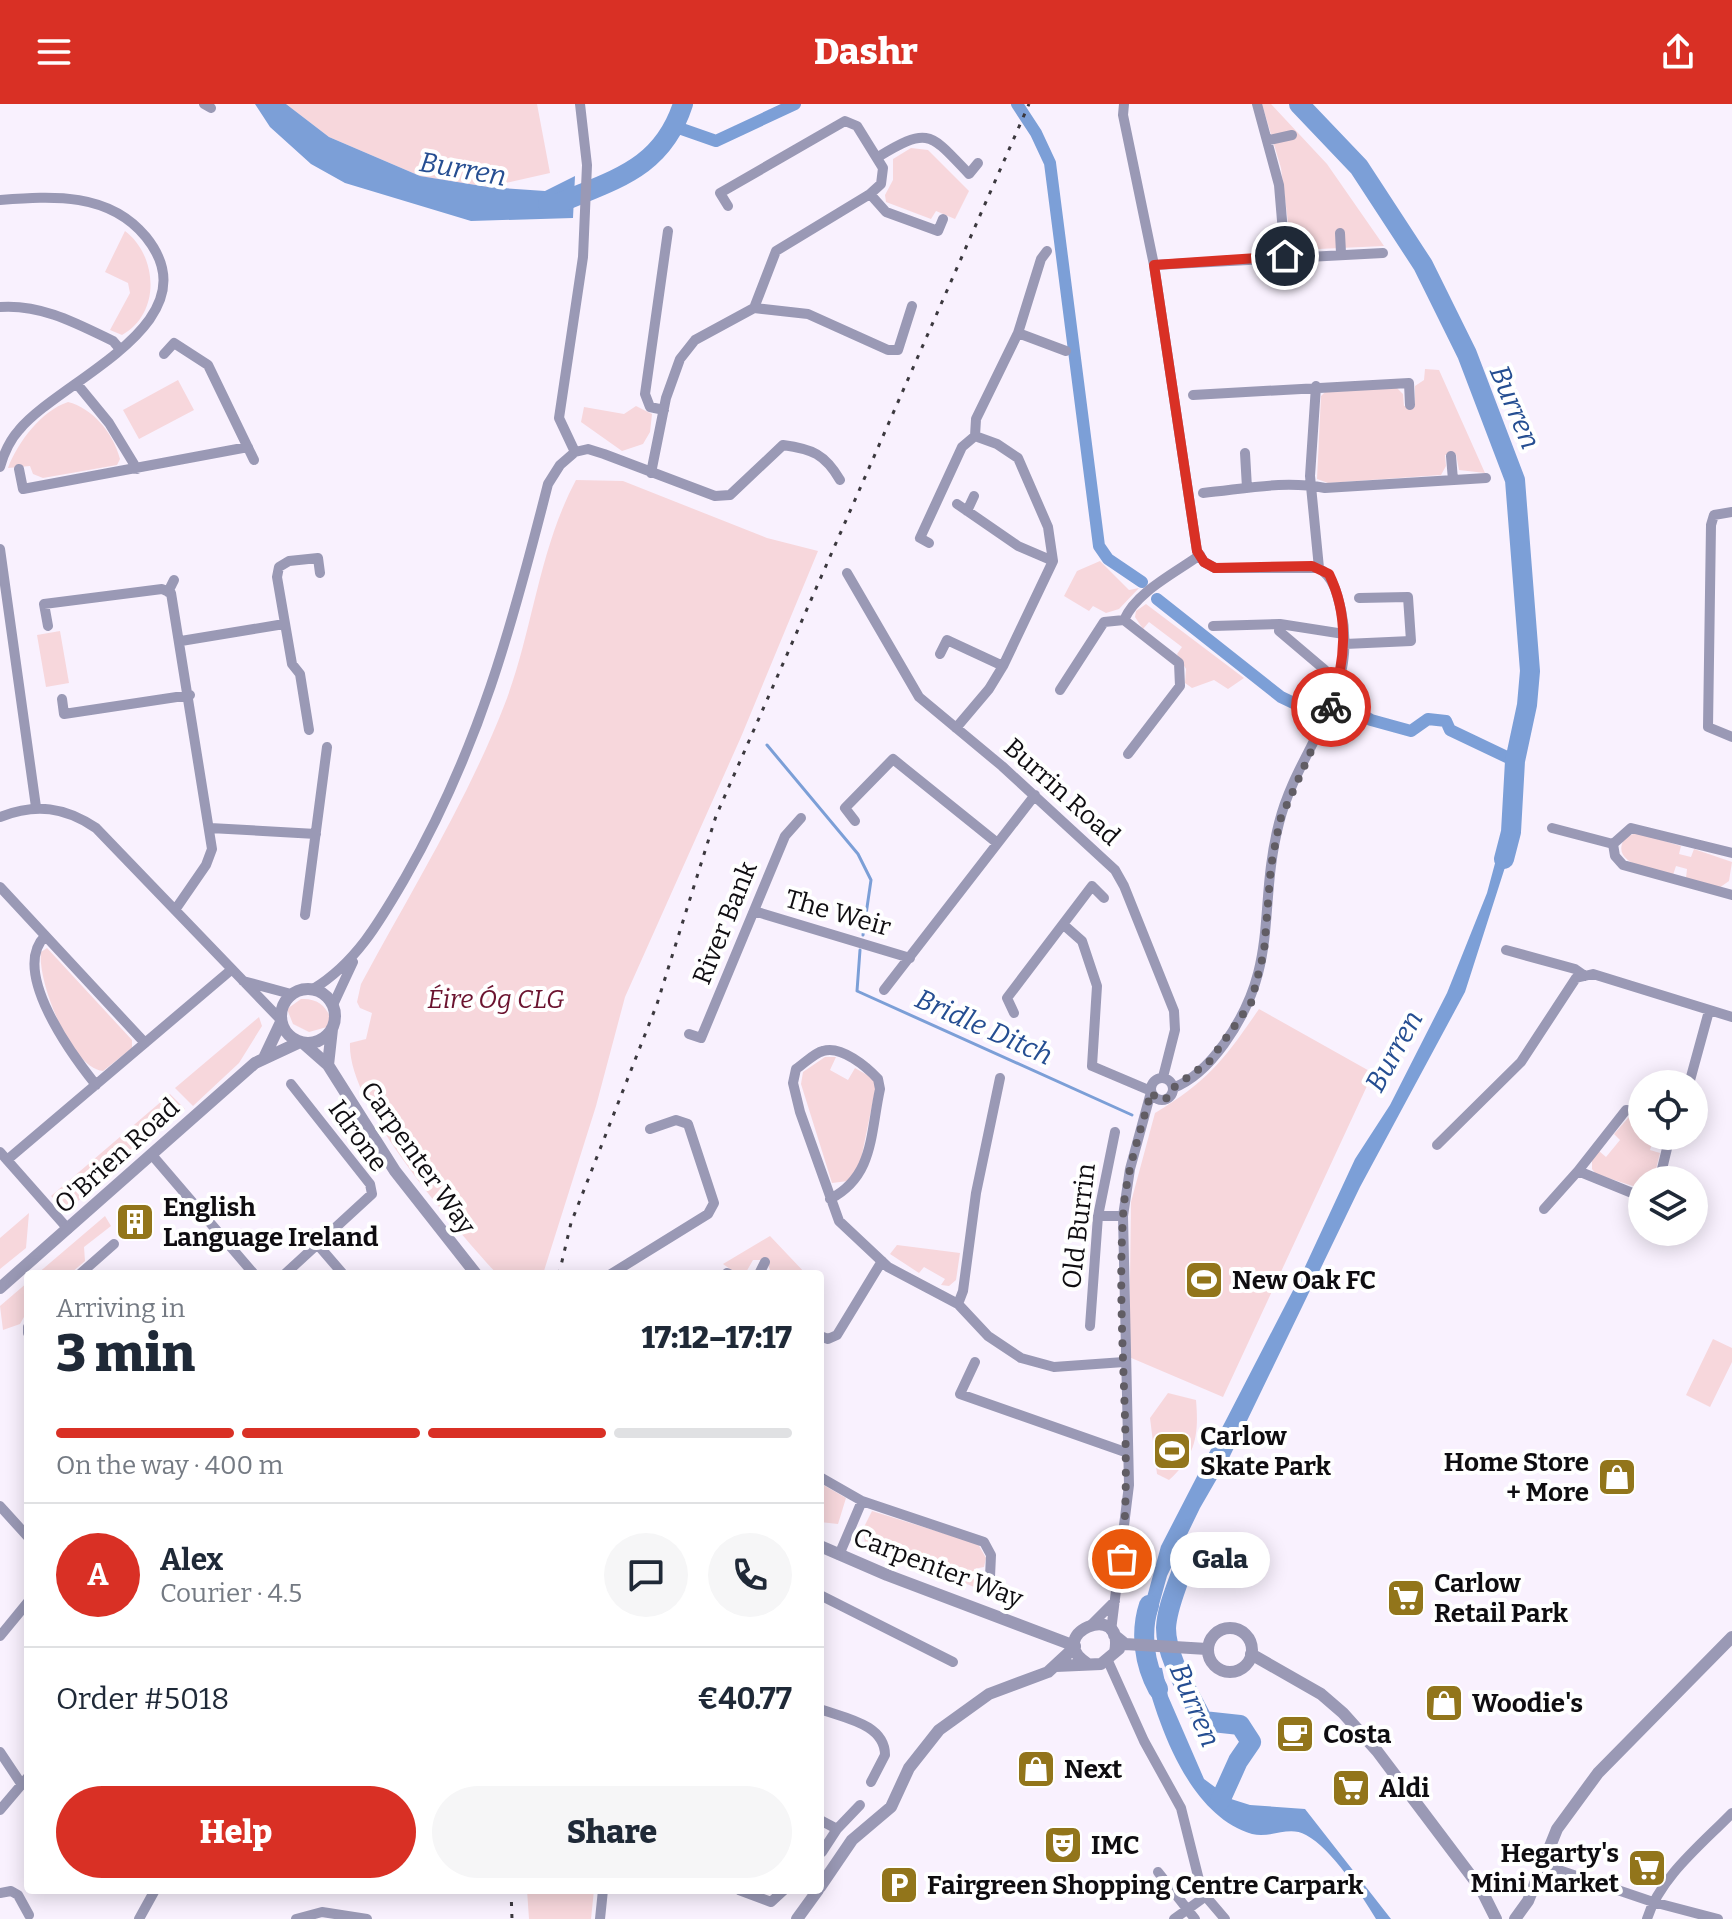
<!DOCTYPE html>
<meta charset="utf-8">
<style>
:root{--surface:#fff;--page:#f6f6f7;--text:#1f2937;--muted:#747a83;--line:#e0e1e3;--accent:#d93025}
body{margin:0;font-family:Bitter,serif;background:var(--page);color:var(--text);height:100vh;display:flex;flex-direction:column;font-size:30px;white-space:nowrap}
*{box-sizing:border-box;margin:0}
p{font-size:26px;color:var(--muted)}
.icon{flex:none;width:44px;height:44px;fill:none;stroke:currentColor;stroke-width:2;stroke-linecap:round;stroke-linejoin:round}
.map{position:relative;flex:1;overflow:hidden}
.panel{position:absolute;left:24px;top:1166px;width:800px;height:624px;display:flex;flex-direction:column;background:var(--surface);border-radius:8px;box-shadow:0 4px 20px #0003}
.panel>*{flex:none}
.fabs{position:absolute;left:1628px;top:966px;display:grid;gap:16px}
.fabs a{display:grid;place-items:center;width:80px;height:80px;border-radius:50%;background:var(--surface);box-shadow:0 4px 20px #0003;font-size:40px}
.pin{position:absolute;display:grid;place-items:center;width:68px;height:68px;color:#fff;margin:-34px;border:4px solid #fff;border-radius:50%;box-shadow:0 2px 8px #0007}
.courier{position:absolute;display:grid;place-items:center;width:80px;height:80px;margin:-40px;border:6px solid #d93025;border-radius:50%;background:#fff;color:#222;box-shadow:0 2px 10px #0007}
.bubble{position:absolute;height:56px;border-radius:28px;background:var(--surface);box-shadow:0 4px 20px #0003;font-size:26px;font-weight:800;line-height:56px;text-align:center}
.summary em{font-style:normal;font-weight:800}
.summary div{display:flex;flex-direction:column-reverse}
.summary{display:flex;align-items:center;justify-content:space-between;height:136px;padding:0 32px}
h1{font-size:52px;font-weight:800;line-height:60px}
.bar{display:grid;grid-template-columns:repeat(4,1fr);gap:12px 8px;align-content:center;height:96px;padding:0 32px}
.bar i{height:10px;border-radius:6px;background:var(--line)}
.bar .selected{background:var(--accent)}
.bar p{grid-column:span 4}
.line{display:flex;align-items:center;gap:20px;padding:0 32px;border-top:2px solid var(--line)}
.line div{flex:1}
.round{display:grid;place-items:center;flex:none;width:84px;height:84px;border-radius:42px;background:var(--page)}
.action{display:flex;gap:16px;margin-top:auto;padding:16px 32px}
.action a{flex:1;height:92px;border-radius:48px;background:var(--accent);color:#fff;font-size:32px;font-weight:800;line-height:92px;text-align:center}
.action a+a{background:var(--page);color:var(--text)}
header{display:flex;justify-content:space-between;align-items:center;height:104px;padding:0 32px;background:var(--accent);color:#fff;font-size:36px;font-weight:800}
.map>svg:first-child{display:block}
.green{fill:#f7d7dc}
.water{fill:#7c9fd7}
.lines{fill:none;stroke-linecap:round;stroke-linejoin:round}
.stream{stroke:#7c9fd7;stroke-width:3}
.canal{stroke:#7c9fd7;stroke-width:12}
.river{stroke:#7c9fd7;stroke-width:20}
.minor{stroke:#9a99b5;stroke-width:10}
.tertiary{stroke:#9a99b5;stroke-width:12}
.rail{stroke:#3b383e;stroke-width:3;stroke-dasharray:4 8;stroke-linecap:butt}
.done{stroke:#615d64;stroke-width:8;stroke-dasharray:0 14.4}
.route{stroke:#d93025;stroke-width:10}
.labels{text-anchor:middle;dominant-baseline:central;stroke-width:8;stroke-linejoin:round;paint-order:stroke}
.street-label{font-size:26px;fill:#0f0d11;stroke:#fff}
.park-label{font-size:26px;font-style:italic;fill:#6b132f;stroke:#fff}
.poi-label{font-size:26px;font-weight:bold;fill:#0f0d11;stroke:#fff;text-anchor:start}
.water-label{font-size:28px;font-style:italic;fill:#254e92;stroke:#fff}
</style>
<header><svg class="icon" aria-label="menu" viewBox="0 0 24 24"><path d="M4 6h16M4 12h16M4 18h16"/></svg>Dashr<svg class="icon" aria-label="share" viewBox="0 0 24 24"><path d="M12 15V3M7 8l5-5 5 5M5 13v7h14v-7"/></svg></header>
<div class="map">
<svg width="1732" height="1815" viewBox="0 0 1732 1815">
<rect width="100%" height="100%" fill="#f9f1fe"/>
<!-- green -->
<path class="green" d="M286,0H537L550,69L488,83L420,72L329,33Z
M1262,0H1271L1327,60L1384,142L1297,146L1291,141L1281,64Z
M911,44L928,46L969,87L955,115L936,107L931,115L886,98L885,91L893,76V55Z
M125,127C157,151 162,209 122,231L110,226L130,189L128,179L105,168Z
M1425,265L1439,266L1485,369L1459,366L1456,350L1445,351L1446,362L1441,371L1328,379L1317,375L1321,292L1326,287L1396,283L1403,290L1404,302H1415V282L1424,276Z
M178,276L194,306L139,335L123,306Z
M68,298C92,304 113,328 120,355L117,361L43,374L33,370L30,362L8,364C18,338 41,307 68,298Z
M636,302L652,310L650,328L643,340L622,347L581,318L584,303L624,310Z
M576,376L623,377L767,434L818,447L741,633L625,893L596,1002L543,1170H497C454,1122 347,1002 350,939L366,935L372,909L360,904L357,898L361,880C410,789 466,699 504,602C533,528 538,447 576,376Z
M1100,457L1129,486L1139,484L1119,505L1106,509L1093,502L1089,507L1064,492L1077,467Z
M1146,500L1244,574L1228,585L1214,576L1192,584L1185,579L1186,565L1177,550L1182,543L1149,518L1143,525L1135,513L1136,507Z
M60,527L69,579L46,583L37,531Z
M1637,729L1681,742L1679,750L1691,753L1694,745L1732,758L1729,777L1719,784L1686,774L1687,765L1676,762L1673,771C1659,767 1615,762 1622,740C1624,733 1630,731 1637,729Z
M47,844L132,936V944L103,967C71,964 37,877 41,848Z
M301,895C315,894 325,900 330,913L327,923L309,928L293,920L287,905Z
M1259,905L1373,969L1223,1293L1129,1253L1131,1098L1155,1009C1208,977 1224,956 1259,905Z
M259,913L262,922L239,959L193,1002L175,984Z
M825,953H836L830,966L848,976L855,964L874,975L876,982L858,1070L848,1077L832,1079L801,980L803,968Z
M170,990L185,1005L71,1103L60,1101L51,1092Z
M1641,1012L1642,1032H1654L1650,1046L1660,1049L1656,1065L1664,1076L1643,1074L1636,1083L1596,1070L1592,1065V1055L1599,1047L1606,1053L1620,1036L1614,1030L1629,1013Z
M29,1109L26,1144L0,1165V1134Z
M105,1112L111,1122L84,1143L85,1157L70,1170H37Z
M770,1132L806,1170H771L767,1156H753L745,1170H737L723,1160Z
M897,1141L960,1149L956,1176L949,1182L941,1181L945,1175L924,1163L919,1169L890,1150Z
M28,1178V1206L20,1220L3,1226L0,1202Z
M1713,1235L1732,1244V1258L1710,1303L1686,1291Z
M1168,1289L1196,1296C1199,1330 1196,1352 1169,1376L1157,1370L1150,1314Z
M820,1379L846,1394L838,1420L820,1418Z
M872,1407L978,1440L986,1454L984,1463L974,1465L973,1475L997,1486V1492L865,1440L863,1425Z
M527,1786H594L591,1815H529Z"/>
<!-- water -->
<path class="water" d="M255,0H286L329,33L420,72L488,83L545,87L575,72L573,114L471,117L345,79L311,60L270,23Z
M1504,726L1516,729L1465,888L1360,1083L1230,1352L1200,1404L1167,1472L1152,1526H1138L1161,1442L1303,1167L1355,1055L1390,1001L1447,889L1487,789Z
M1143,1562L1162,1564L1168,1592L1204,1675L1231,1695L1250,1701L1305,1705L1391,1815H1376C1361,1790 1332,1745 1306,1731C1288,1721 1271,1735 1252,1730C1188,1711 1158,1620 1143,1562Z"/>
<g class="lines">
<!-- stream -->
<path class="stream" d="M767,641L858,750L871,776L863,831
M860,846L857,887L1132,1011"/>
<!-- canal -->
<path class="canal" d="M1017,0L1036,29L1050,59L1099,442L1108,455L1142,478
M676,23L716,37L795,0
M1157,495L1281,593L1302,603L1352,605L1371,616L1411,627L1428,615L1446,617L1450,626L1515,657"/>
<!-- river -->
<path class="river" d="M1299,0L1359,63L1423,161L1467,250L1515,376L1530,567L1527,601L1515,657L1511,728L1504,755
M548,100H557C615,75 662,65 683,0
M1183,1463C1177,1483 1167,1503 1166,1524C1166,1554 1190,1590 1203,1617L1240,1621L1251,1638L1238,1657L1220,1697
M1149,1501C1140,1528 1144,1560 1158,1585"/>
<!-- minor -->
<path class="minor" d="M204,0L211,4
M1124,0L1123,11L1154,161L1197,447L1204,458L1215,464H1319C1334,474 1337,489 1341,506C1360,592 1298,643 1279,719C1257,805 1281,861 1224,940C1211,958 1194,976 1173,984
M1257,0L1279,81L1285,152
M1269,36L1292,31
M878,53C929,22 930,29 969,70L978,59
M0,96C53,92 109,88 146,133C215,219 61,275 19,326C9,337 4,349 0,363
M728,102L720,89L845,17L857,22L883,64L881,80L870,90
M1340,129L1341,149
M1047,147L1041,155L1018,229L1066,247
M1154,161L1383,149
M0,203C41,200 76,219 113,237L119,244
M754,204L808,210L888,246H898L912,202
M164,250L174,239L208,261L254,356
M77,280L109,319L137,365
M1316,282L1310,372L1319,464
M1193,291L1409,279L1410,301
M664,306L650,303L645,290L668,127
M575,348L588,345L604,350L715,392L730,391L783,341C812,345 825,350 840,376
M1245,349L1247,384
M1451,352L1453,376
M19,365L23,385L248,343
M651,369L666,294L680,255L695,236L754,204L776,147L870,90L886,108L938,127L943,115
M1203,389C1245,385 1283,376 1325,384L1486,374
M957,400L1018,442L1053,457
M967,407L974,392
M1732,408L1714,411L1711,421L1708,623L1732,633
M929,439L920,434L962,343L975,332L976,315L1018,229
M0,445L36,703
M847,469L919,593L1002,662L1115,766L1124,782L1174,907L1175,926L1163,973
M168,488L174,476
M1124,516C1136,488 1175,469 1200,451
M48,522L44,500L162,485L171,489L212,745L206,761L175,806
M1213,522L1280,520
M181,537L284,520
M1345,540L1411,537L1408,493L1359,494
M940,550L947,536L1003,562
M1325,566L1279,527L1280,520L1344,530
M1060,586L1104,518L1124,516L1179,559L1180,582L1128,650
M62,595L64,610L190,591
M956,624L989,585L1003,562L1053,457L1048,423L1018,354L997,340L975,332
M309,626L300,570L292,560L277,473L279,463L289,457L318,454L320,469
M0,713C36,699 65,703 96,724L280,915
M855,717L845,704L893,655L996,738
M210,724L316,730
M1552,724L1613,740L1615,752L1623,761L1732,791
M1613,740L1631,724L1732,749
M0,783L145,939
M754,807L910,854
M305,811L327,643
M1065,822L1082,837L1097,882L1092,962L1151,987
M45,832C10,867 72,951 96,981
M1506,846L1575,865L1585,872
M243,877L291,890
M313,885C356,859 380,817 405,774C479,645 512,522 548,380L560,361L575,348L559,314L583,153L587,61L580,0
M884,886L1035,691
M333,901L353,858
M1014,909L1007,894L1092,782L1104,794
M689,930L701,934L785,732L801,714
M1151 985a11 11 0 1 1 22 0a11 11 0 1 1-22 0Z
M1689,980L1709,907
M1642,1007L1626,1006L1578,1067L1642,1093
M1670,1032L1662,1065L1672,1076
M1437,1041L1521,958L1576,874L1593,870L1732,913
M0,1048L68,1125
M152,1051L254,1170
M7,1056L231,866
M830,1095C874,1072 870,1031 880,985L878,975C867,963 841,941 823,947C814,949 804,960 796,965L793,979L800,1008L839,1117L888,1163L958,1200L988,1232L1021,1254L1054,1263L1124,1258
M1544,1105L1578,1067
M1098,1112H1123
M318,1141L343,1170
M727,1169L729,1170
M80,1170L114,1140
M285,1170L372,1090L370,1080L291,980
M611,1170L708,1110L714,1099L688,1020L676,1016L650,1025
M759,1170L765,1158
M958,1200L963,1187L976,1089L1000,974
M1090,1222L1098,1112L1115,1028
M28,1223V1229
M820,1232L828,1235L837,1231L882,1157
M975,1258L960,1290L1128,1349
M820,1373L862,1397L984,1438L991,1451L990,1473
M0,1402L28,1433
M839,1451L862,1397
M820,1491L953,1558
M1092,1520L1115,1497
M1111,1527L1129,1381L1123,1112L1130,1065L1151,988
M0,1532L28,1498
M1108,1557L1144,1637L1181,1704L1202,1788L1225,1815
M820,1605C844,1614 885,1620 885,1651L871,1678
M0,1648L22,1681
M0,1706L28,1673
M820,1716L837,1725L822,1748
M837,1725L860,1701
M1544,1761L1653,1798L1718,1815
M1158,1768L1195,1815
M739,1786L771,1798L784,1786
M0,1789L11,1787L18,1791L29,1811
M139,1815L155,1786
M296,1815L322,1808L367,1815
M600,1815L603,1786
M1174,1815L1206,1792
M1647,1815C1660,1773 1702,1740 1732,1709"/>
<!-- tertiary -->
<path class="tertiary" d="M281 912a27 27 0 1 1 54 0a27 27 0 1 1-54 0Z
M303,939L328,961L395,1067L476,1170
M264,954L281,918
M328,961L332,925
M0,1184L255,959L300,938
M820,1442L887,1471L1075,1542
M1208 1546a22 22 0 1 1 44 0a22 22 0 1 1-44 0Z
M1114,1531L1125,1540L1207,1545
M1251,1550L1321,1590L1343,1609L1377,1647L1481,1785L1496,1815
M1088,1560C1041,1531 1126,1494 1115,1548
M1056,1562L1101,1560L1119,1545
M820,1783L852,1736L891,1703L909,1664L939,1626L989,1590L1048,1568L1075,1543
M797,1815L818,1786
M1515,1815L1528,1797L1557,1725L1598,1669L1732,1533"/>
<!-- rail -->
<path class="rail" d="M559,1170L571,1119L657,900L716,712L1029,0
M511,1786L512,1815"/>
</g>
<g class="lines">
<!-- done -->
<path class="done" d="M1122,1455C1133,1341 1116,1227 1123,1113C1125,1070 1140,1030 1151,988L1157,995H1166L1173,984L1209,958L1251,899L1264,848L1271,762L1280,716L1331,603"/>
<!-- route -->
<path class="route" d="M1285,152L1154,161L1197,447L1204,458L1215,464L1312,462L1329,470C1350,513 1345,558 1331,603"/>
</g>
<!-- icons -->
<defs>
<symbol id="building-square" viewBox="-11 -11 22 22"><rect x="-9" y="-9" width="18" height="18" rx="4" fill="#92751b" stroke="#fff"/><path d="M-4-6H4V6H1V3H-1V6H-4ZM-2.5-4.3h1.7v1.8h-1.7ZM.8-4.3h1.7v1.8H.8ZM-2.5-1h1.7V.8h-1.7ZM.8-1h1.7V.8H.8Z" fill="#fff"/></symbol>
<symbol id="stadium-square" viewBox="-11 -11 22 22"><rect x="-9" y="-9" width="18" height="18" rx="4" fill="#92751b" stroke="#fff"/><path d="M0-5a6.5 5 0 1 0 0 10a6.5 5 0 1 0 0-10ZM-3.5-1.8h7v3.6h-7Z" fill="#fff"/></symbol>
<symbol id="shop-square" viewBox="-11 -11 22 22"><rect x="-9" y="-9" width="18" height="18" rx="4" fill="#92751b" stroke="#fff"/><path d="M-5-2.5h2.3a2.7 3.5 0 0 1 5.4 0H5L5.5 6h-11ZM-1.5-2.5h3a1.5 2.3 0 0 0-3 0Z" fill="#fff"/></symbol>
<symbol id="supermarket-square" viewBox="-11 -11 22 22"><rect x="-9" y="-9" width="18" height="18" rx="4" fill="#92751b" stroke="#fff"/><path d="M-6-5.5h2.5l.6 2H6L4.5 2H-2.5L-4.4-4H-6ZM-1.5 3.2a1.3 1.3 0 1 0 .1 0ZM3 3.2a1.3 1.3 0 1 0 .1 0Z" fill="#fff"/></symbol>
<symbol id="cafe-square" viewBox="-11 -11 22 22"><rect x="-9" y="-9" width="18" height="18" rx="4" fill="#92751b" stroke="#fff"/><path d="M-5.5-4.5H6V0H3Q3 3.5 0 3.5H-2.5Q-5.5 3.5-5.5 0ZM3-3.2v2h1.7v-2ZM-6 4.5H4V6H-6Z" fill="#fff"/></symbol>
<symbol id="theatre-square" viewBox="-11 -11 22 22"><rect x="-9" y="-9" width="18" height="18" rx="4" fill="#92751b" stroke="#fff"/><path d="M-5-5.5Q0-4 5-5.5V0Q5 5 0 6Q-5 5-5 0ZM-3.3-2.5H-1v1.5H-3.3ZM1-2.5H3.3v1.5H1ZM-2.8 1Q0 5.5 2.8 1Z" fill="#fff"/></symbol>
<symbol id="parking-square" viewBox="-11 -11 22 22"><rect x="-9" y="-9" width="18" height="18" rx="4" fill="#92751b" stroke="#fff"/><path d="M-3.5-5.5H1a3.5 3.5 0 0 1 0 7H-1V5.5H-3.5ZM-1-3.4V-.6H.8a1.4 1.4 0 0 0 0-2.8Z" fill="#fff"/></symbol>
</defs>
<g fill-rule="evenodd">
<use href="#building-square" x="113" y="1096" width="44" height="44"/>
<use href="#stadium-square" x="1182" y="1154" width="44" height="44"/>
<use href="#stadium-square" x="1150" y="1325" width="44" height="44"/>
<use href="#shop-square" x="1595" y="1351" width="44" height="44"/>
<use href="#supermarket-square" x="1384" y="1472" width="44" height="44"/>
<use href="#shop-square" x="1422" y="1577" width="44" height="44"/>
<use href="#cafe-square" x="1273" y="1608" width="44" height="44"/>
<use href="#shop-square" x="1014" y="1643" width="44" height="44"/>
<use href="#supermarket-square" x="1329" y="1662" width="44" height="44"/>
<use href="#theatre-square" x="1041" y="1719" width="44" height="44"/>
<use href="#supermarket-square" x="1625" y="1742" width="44" height="44"/>
<use href="#parking-square" x="877" y="1759" width="44" height="44"/>
</g>
<g class="labels">
<!-- street labels -->
<g class="street-label">
<text transform="translate(1062 688) rotate(42)">Burrin Road</text>
<text transform="translate(838 809) rotate(16)">The Weir</text>
<text transform="translate(725 819) rotate(-68)">River Bank</text>
<text transform="translate(358 1032) rotate(54)">Idrone</text>
<text transform="translate(117 1052) rotate(-42)">O'Brien Road</text>
<text transform="translate(418 1054) rotate(55)">Carpenter Way</text>
<text transform="translate(1079 1122) rotate(-83)">Old Burrin</text>
<text transform="translate(938 1464) rotate(21)">Carpenter Way</text>
</g>
<!-- park labels -->
<g class="park-label">
<text x="496" y="895">Éire Óg CLG</text>
</g>
<!-- poi labels -->
<g class="poi-label">
<text x="163" y="1103">English<tspan x="163" dy="30">Language Ireland</tspan></text>
<text x="1232" y="1176">New Oak FC</text>
<text x="1200" y="1332">Carlow<tspan x="1200" dy="30">Skate Park</tspan></text>
<text x="1589" y="1358" text-anchor="end">Home Store<tspan x="1589" dy="30">+ More</tspan></text>
<text x="1434" y="1479">Carlow<tspan x="1434" dy="30">Retail Park</tspan></text>
<text x="1472" y="1599">Woodie's</text>
<text x="1323" y="1630">Costa</text>
<text x="1064" y="1665">Next</text>
<text x="1379" y="1684">Aldi</text>
<text x="1091" y="1741">IMC</text>
<text x="1619" y="1749" text-anchor="end">Hegarty's<tspan x="1619" dy="30">Mini Market</tspan></text>
<text x="927" y="1781">Fairgreen Shopping Centre Carpark</text>
</g>
<!-- water labels -->
<g class="water-label">
<text transform="translate(463 65) rotate(10)">Burren</text>
<text transform="translate(1515 303) rotate(67)">Burren</text>
<text transform="translate(984 923) rotate(24)">Bridle Ditch</text>
<text transform="translate(1394 947) rotate(-61)">Burren</text>
<text transform="translate(1195 1601) rotate(67)">Burren</text>
</g>
</g>
</svg>
<div class="fabs">
<a><svg class="icon" aria-label="locate" viewBox="0 0 24 24"><circle cx="12" cy="12" r="6"/><path d="M12 2v4M12 18v4M2 12h4M18 12h4"/></svg></a>
<a><svg class="icon" aria-label="layers" viewBox="0 0 24 24"><path d="M12 4l9 5-9 5-9-5zM3 14l9 5 9-5"/></svg></a>
</div>
<div class="pin" style="left:1122px;top:1455px;background:#ea580c"><svg class="icon" aria-label="bag" viewBox="0 0 24 24"><path d="M5 8h14l-1 12H6zM9 8a3 3 0 0 1 6 0"/></svg></div>
<div class="pin" style="left:1285px;top:152px;background:#1f2937"><svg class="icon" aria-label="home" viewBox="0 0 24 24"><path d="M3 11l9-7 9 7M6 9v11h12V9"/></svg></div>
<div class="courier" style="left:1331px;top:603px"><svg class="icon" aria-label="bike" viewBox="0 0 24 24"><circle cx="6" cy="16" r="4"/><circle cx="18" cy="16" r="4"/><path d="M6 16l4-8h5l3 8M10 8l3 8H6M13 5h3"/></svg></div>
<div class="bubble" style="left:1170px;top:1428px;width:100px">Gala</div>
<section class="panel">
<div class="summary"><div><h1>3 min</h1><p>Arriving in</p></div><em>17:12–17:17</em></div>
<div class="bar"><i class="selected"></i><i class="selected"></i><i class="selected"></i><i></i><p>On the way · 400 m</p></div>
<div class="line" style="height:144px"><b class="round" style="background:var(--accent);color:#fff">A</b><div><b>Alex</b><p>Courier · 4.5</p></div><a class="round"><svg class="icon" aria-label="chat" viewBox="0 0 24 24"><path d="M4 5h16v11H9l-5 4z"/></svg></a><a class="round"><svg class="icon" aria-label="phone" viewBox="0 0 24 24"><path d="M5 4h4l2 5-3 2q2 4 5 5l2-3 5 2v4C11 20 4 13 5 4z"/></svg></a></div>
<div class="line" style="height:104px"><div>Order #5018</div><b>€40.77</b></div>
<div class="action"><a>Help</a><a>Share</a></div>
</section>
</div>
